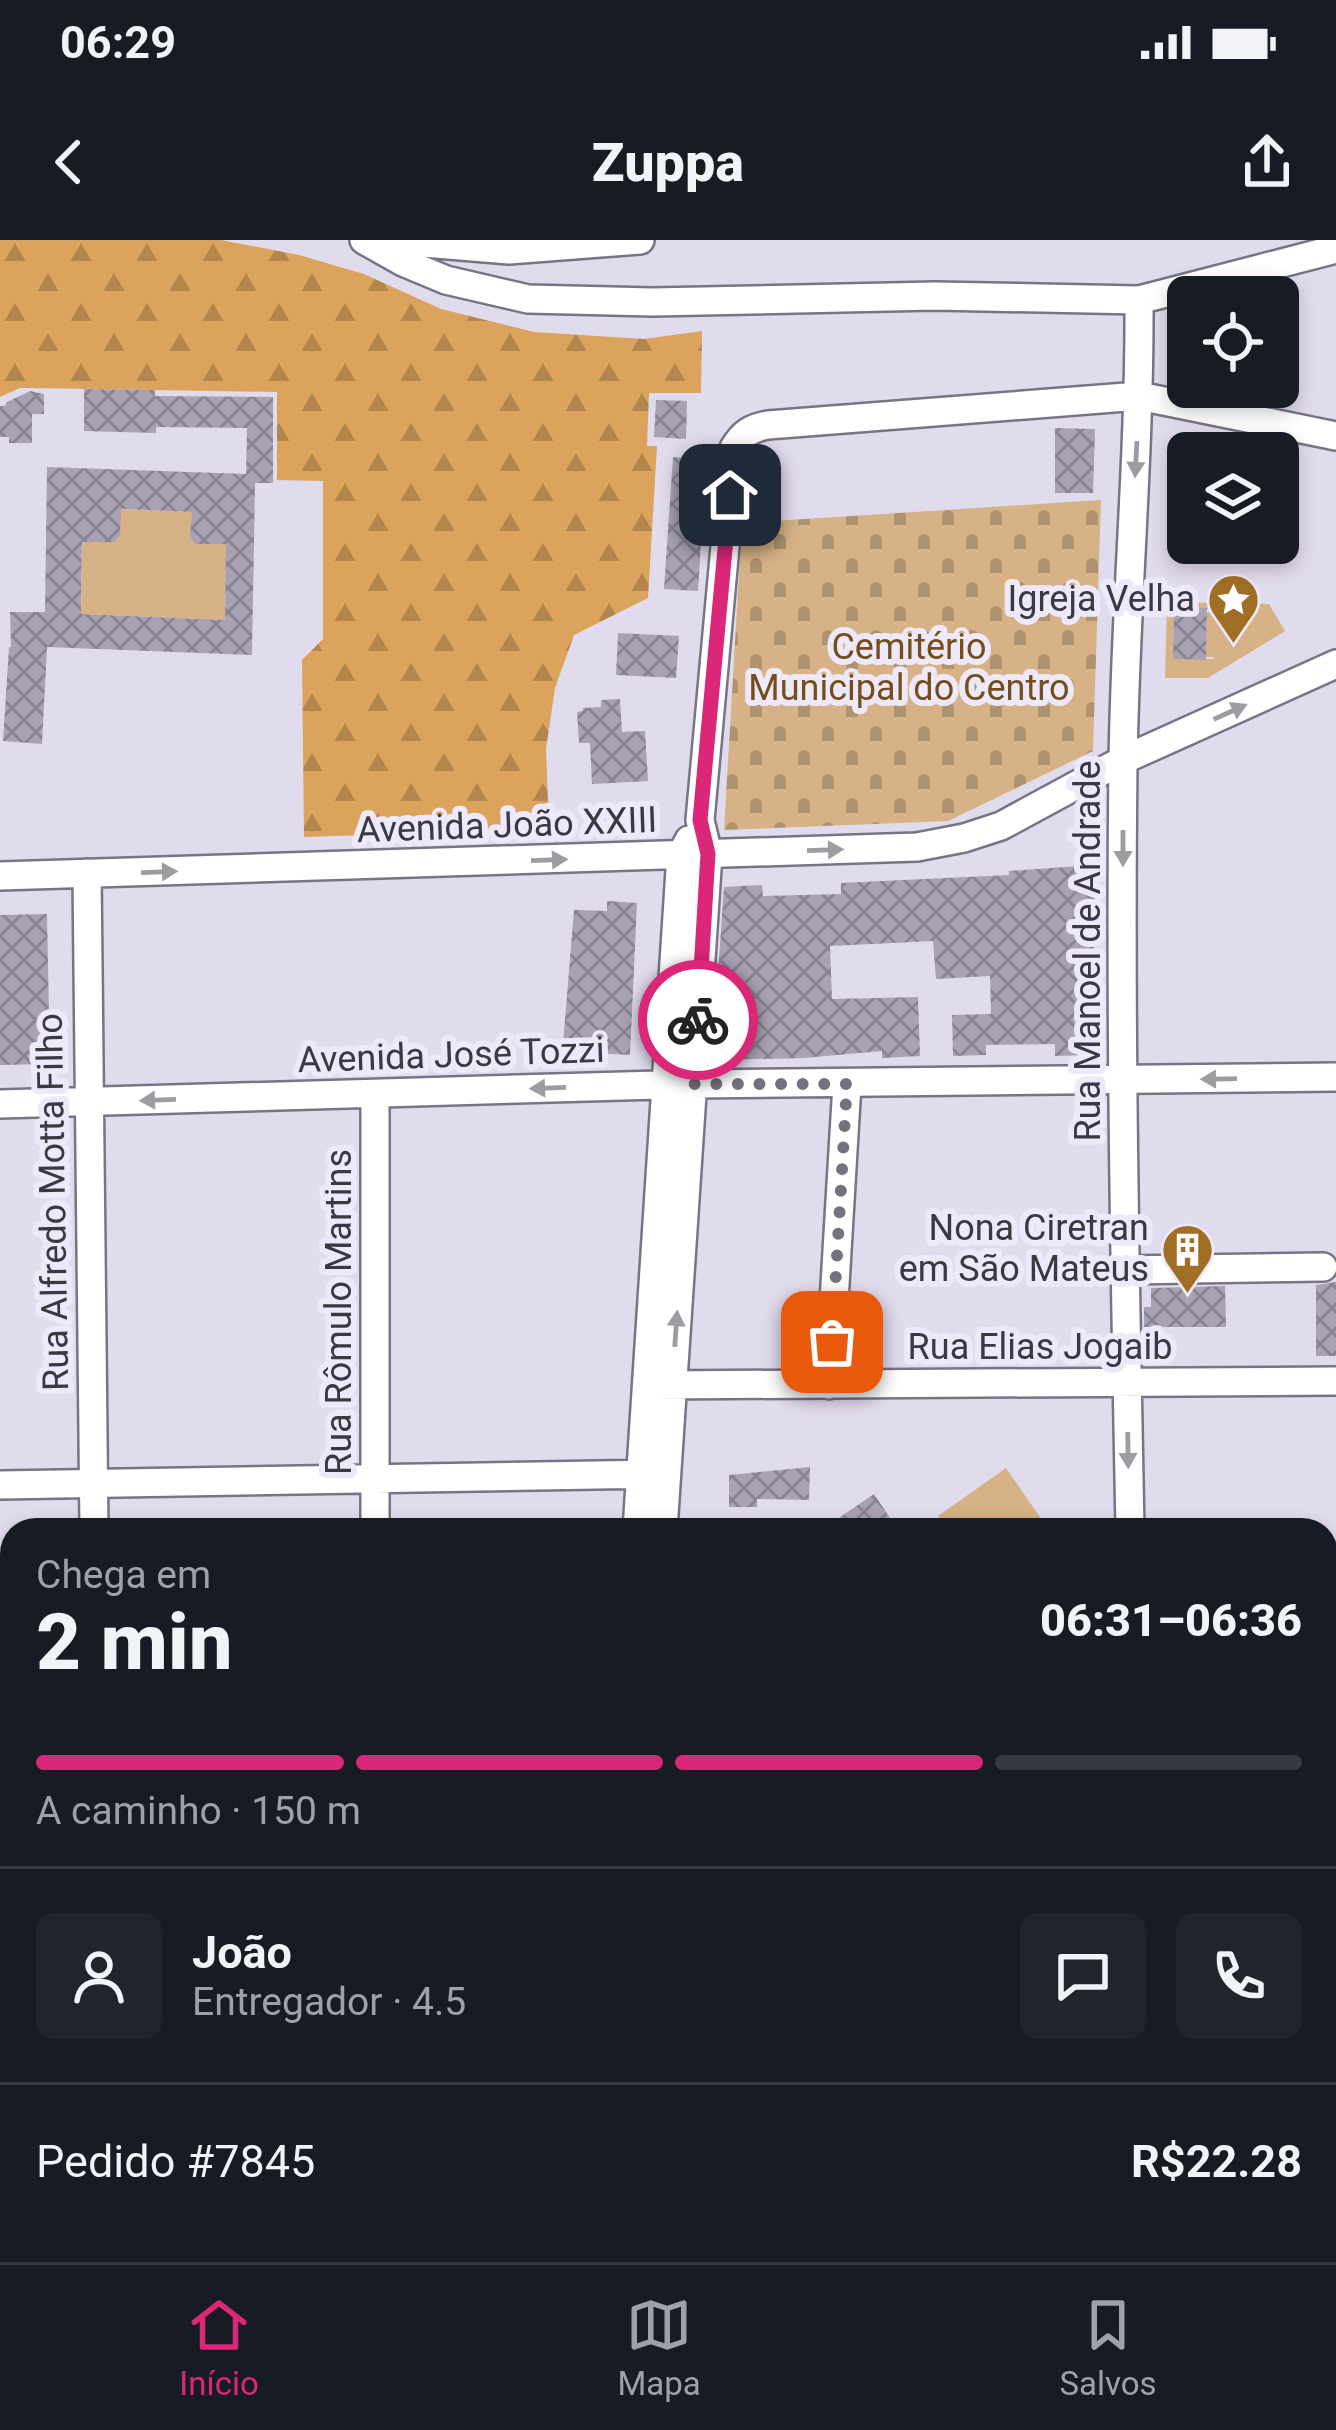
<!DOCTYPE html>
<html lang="pt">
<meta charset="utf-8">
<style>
:root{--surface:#171b24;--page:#20242c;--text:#f1f3f6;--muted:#9ea1a6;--line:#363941;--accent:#db2777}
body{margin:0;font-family:Roboto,sans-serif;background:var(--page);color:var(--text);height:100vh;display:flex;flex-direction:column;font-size:45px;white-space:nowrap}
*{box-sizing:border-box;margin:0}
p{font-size:39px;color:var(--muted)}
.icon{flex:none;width:66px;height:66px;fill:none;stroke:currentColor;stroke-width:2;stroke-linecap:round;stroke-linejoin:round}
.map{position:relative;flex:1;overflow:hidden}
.side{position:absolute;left:0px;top:1278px;width:1338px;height:744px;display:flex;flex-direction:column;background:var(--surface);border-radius:36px 36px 0 0;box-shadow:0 6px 18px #0003}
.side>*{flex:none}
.fabs{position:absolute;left:1167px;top:36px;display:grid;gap:24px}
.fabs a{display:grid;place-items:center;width:132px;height:132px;border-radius:18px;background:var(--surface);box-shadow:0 6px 18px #0003;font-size:60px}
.pin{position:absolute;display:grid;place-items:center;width:102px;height:102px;color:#fff;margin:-51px;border-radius:24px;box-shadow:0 6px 18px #0006}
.courier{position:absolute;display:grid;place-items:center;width:120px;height:120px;margin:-60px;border:9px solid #db2777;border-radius:50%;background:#fff;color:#222;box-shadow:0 3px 15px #0007}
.head em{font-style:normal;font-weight:800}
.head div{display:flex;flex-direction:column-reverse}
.head{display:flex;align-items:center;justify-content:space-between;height:204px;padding:0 36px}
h1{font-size:78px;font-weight:800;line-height:90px}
.bar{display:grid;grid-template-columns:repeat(4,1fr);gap:18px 12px;align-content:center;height:144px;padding:0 36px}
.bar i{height:15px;border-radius:9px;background:var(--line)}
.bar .on{background:var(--accent)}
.bar p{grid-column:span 4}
.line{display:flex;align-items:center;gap:30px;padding:0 36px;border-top:3px solid var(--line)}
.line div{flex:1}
.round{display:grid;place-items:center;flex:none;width:126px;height:126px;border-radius:18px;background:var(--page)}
.status{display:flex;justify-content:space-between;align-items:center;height:84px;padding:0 60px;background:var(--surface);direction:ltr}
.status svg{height:33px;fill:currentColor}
header{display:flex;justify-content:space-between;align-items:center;height:156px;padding:0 36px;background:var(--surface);font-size:54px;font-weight:800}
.tab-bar{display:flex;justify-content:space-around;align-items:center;height:168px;border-top:3px solid var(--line);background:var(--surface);font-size:33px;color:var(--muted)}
.tab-bar a{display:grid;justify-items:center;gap:6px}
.tab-bar .on{color:var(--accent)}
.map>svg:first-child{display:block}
.green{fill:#d6b286;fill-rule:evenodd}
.forest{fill:url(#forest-firs)}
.cemetery{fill:url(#cemetery-stones)}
.building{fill:url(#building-cross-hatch);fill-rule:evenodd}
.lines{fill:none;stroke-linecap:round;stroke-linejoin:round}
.minor-casing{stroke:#797485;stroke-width:32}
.minor{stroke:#fff;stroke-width:27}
.oneway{fill:#9d9ca0}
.done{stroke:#75727d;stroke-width:12;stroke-dasharray:0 21.6}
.route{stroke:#db2777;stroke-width:15}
.labels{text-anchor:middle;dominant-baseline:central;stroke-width:12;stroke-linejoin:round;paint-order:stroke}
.poi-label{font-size:36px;fill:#3b3940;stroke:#eee8fb;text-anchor:end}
.park-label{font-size:36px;fill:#744e18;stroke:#eee8fb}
.street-label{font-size:36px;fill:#3b3940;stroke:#eee8fb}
</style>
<div class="status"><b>06:29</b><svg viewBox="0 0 49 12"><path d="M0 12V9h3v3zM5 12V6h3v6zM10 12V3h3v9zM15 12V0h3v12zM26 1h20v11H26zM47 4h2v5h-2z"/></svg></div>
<header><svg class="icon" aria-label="back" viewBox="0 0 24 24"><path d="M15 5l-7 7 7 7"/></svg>Zuppa<svg class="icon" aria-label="share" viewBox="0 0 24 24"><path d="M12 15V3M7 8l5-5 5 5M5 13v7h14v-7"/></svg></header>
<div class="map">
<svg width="1336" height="2022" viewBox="0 0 1336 2022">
<defs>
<pattern id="forest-firs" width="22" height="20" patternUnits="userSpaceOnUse" patternTransform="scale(3)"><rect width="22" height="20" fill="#dba35b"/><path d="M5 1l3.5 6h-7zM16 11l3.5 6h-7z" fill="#b3864d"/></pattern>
<pattern id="cemetery-stones" width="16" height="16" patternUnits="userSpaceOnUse" patternTransform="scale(3)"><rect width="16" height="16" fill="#d6b286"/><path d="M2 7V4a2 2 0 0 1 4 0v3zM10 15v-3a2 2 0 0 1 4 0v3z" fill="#af926f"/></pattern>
<pattern id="building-cross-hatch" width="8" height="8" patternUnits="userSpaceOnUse" patternTransform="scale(3)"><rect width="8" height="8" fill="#a8a2b4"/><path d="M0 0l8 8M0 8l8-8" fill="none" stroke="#8a8594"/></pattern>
</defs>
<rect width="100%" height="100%" fill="#e1dbee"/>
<!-- green -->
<path class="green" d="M83,268L227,273L225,380L81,374Z
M1167,362L1269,364L1285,391L1208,438H1165ZM1174,368L1214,369V372H1207L1206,417H1213L1214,419H1173Z
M1006,1228L1049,1290H948L938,1276Z"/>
<!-- forest -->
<path class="forest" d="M0,0H221L299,15L364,34L441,69L534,92L644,99L702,91L701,153H649L647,206H657L648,358L574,395L555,448L546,509L549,589L304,597L302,420L323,399V241L277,240V152L33,148H20L0,157Z"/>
<!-- cemetery -->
<path class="cemetery" d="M1101,260L1093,511L948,581L724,590L742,283Z"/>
<!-- building -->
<path class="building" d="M84,149L155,150V156L273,157V243H255L252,415L47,407L42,504L3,501L9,407H11L10,372H45L47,227L246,234L247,188L156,187V193L84,191ZM121,269L192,272L190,298L196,304H226L225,380L81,374L82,302H114L120,296Z
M30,151L44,154V174H32V203H9V197H0V166H5L7,162Z
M656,160L687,161L686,199L654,197Z
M1055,188L1095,189L1093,253H1055Z
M673,217L706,219L698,351L664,349Z
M1174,368H1207L1206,420L1173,419Z
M618,393L679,396L676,438L616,435Z
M620,459L622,492L645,491L648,541L592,544L590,503H579L577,472L583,471V468L601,467V460Z
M1080,626L1092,631L1095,639L1092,809L1085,815L1055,816V804L986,805V815L953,816L952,775L991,774L990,736L936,739L933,701L830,706L832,759L918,757L920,816L882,818V811L804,818L712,820L724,647L762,645L763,656L841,654V643L1009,635V631Z
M607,661L637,663L630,815L592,813L591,828H561L574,670L607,671Z
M47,674L50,824L0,825V675Z
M1336,1042V1116H1316V1045Z
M1225,1046L1226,1087H1144V1067H1151V1048Z
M810,1227L809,1260L757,1259V1267H729V1235Z
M874,1254L898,1290H821Z"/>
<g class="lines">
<defs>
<path id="minor" d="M364,0L403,22L446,40L528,59L653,62L935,56L1139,60L1336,9
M387,0L509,10L640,0
M87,633L94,1290
M0,636L917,607L964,598L1001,586L1123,520L1336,424
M375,854V1290
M0,864L694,844L1336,837
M1125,1030L1323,1027
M656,1145L1336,1141
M829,1145L847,844
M0,1245L656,1234
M637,1290L681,615L689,600
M663,1290L708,614L700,580L734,208C743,193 751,188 768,185L1139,156L1336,196
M1130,1290C1125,1035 1120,780 1123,524C1125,369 1140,215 1139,60
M0,1606H12
M0,1647H12
M1326,1688H1336
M1326,1953L1336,1941
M0,1990L12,1989
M893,2010V2022
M9,2022L442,2010
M581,2022L582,2010
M610,2022L611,2010
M1140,2022L1216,2017L1238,2010"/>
</defs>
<!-- minor casing -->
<use href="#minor" class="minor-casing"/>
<!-- minor -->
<use href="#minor" class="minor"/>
</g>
<!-- one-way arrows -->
<defs><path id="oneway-solid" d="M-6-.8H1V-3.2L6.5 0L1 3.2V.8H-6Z" transform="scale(3)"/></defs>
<g class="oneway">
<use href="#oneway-solid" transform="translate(1136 219) rotate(93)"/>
<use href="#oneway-solid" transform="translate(1230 472) rotate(-24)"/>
<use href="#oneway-solid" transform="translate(1123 608) rotate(90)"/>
<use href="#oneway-solid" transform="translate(825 610) rotate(-2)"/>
<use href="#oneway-solid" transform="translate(549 620) rotate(-2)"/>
<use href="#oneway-solid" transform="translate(159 632) rotate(-2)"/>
<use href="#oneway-solid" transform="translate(1219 839) rotate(179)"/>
<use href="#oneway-solid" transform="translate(548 848) rotate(178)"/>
<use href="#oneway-solid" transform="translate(158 860) rotate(178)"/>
<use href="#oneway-solid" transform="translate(676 1089) rotate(-86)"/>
<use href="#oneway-solid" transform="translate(1128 1210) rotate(89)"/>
</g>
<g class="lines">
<!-- done -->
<path class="done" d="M698,780L694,844H847L832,1102"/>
<!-- route -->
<path class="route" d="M698,780L708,614L700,580L730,255"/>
</g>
<!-- icons -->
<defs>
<symbol id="sight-pin" viewBox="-11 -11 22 30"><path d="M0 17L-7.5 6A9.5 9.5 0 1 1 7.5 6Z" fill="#a16e25" stroke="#eee8fb"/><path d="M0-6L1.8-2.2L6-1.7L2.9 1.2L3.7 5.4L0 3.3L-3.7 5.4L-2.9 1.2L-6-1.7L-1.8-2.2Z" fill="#fff"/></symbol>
<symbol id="building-pin" viewBox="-11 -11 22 30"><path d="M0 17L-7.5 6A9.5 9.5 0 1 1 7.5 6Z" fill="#a16e25" stroke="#eee8fb"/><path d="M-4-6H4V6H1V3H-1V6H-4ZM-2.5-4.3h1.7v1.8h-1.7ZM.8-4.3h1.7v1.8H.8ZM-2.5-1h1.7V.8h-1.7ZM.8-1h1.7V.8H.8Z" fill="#fff"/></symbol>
</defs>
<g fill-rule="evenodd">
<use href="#sight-pin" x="1204" y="330" width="59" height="81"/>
<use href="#building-pin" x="1158" y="980" width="59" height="81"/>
</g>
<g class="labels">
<!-- poi labels -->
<g class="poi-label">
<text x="1195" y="359">Igreja Velha</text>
<text x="1149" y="988">Nona Ciretran<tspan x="1149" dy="41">em São Mateus</tspan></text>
</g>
<!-- park labels -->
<g class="park-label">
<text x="909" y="407">Cemitério<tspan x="909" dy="41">Municipal do Centro</tspan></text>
</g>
<!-- street labels -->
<g class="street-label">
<text transform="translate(507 585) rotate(-2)">Avenida João XXIII</text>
<text transform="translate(1088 711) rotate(-90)">Rua Manoel de Andrade</text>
<text transform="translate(451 815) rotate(-2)">Avenida José Tozzi</text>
<text transform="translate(53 962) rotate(-91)">Rua Alfredo Motta Filho</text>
<text transform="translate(339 1072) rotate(-90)">Rua Rômulo Martins</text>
<text x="1040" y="1107">Rua Elias Jogaib</text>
</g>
</g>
</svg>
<div class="fabs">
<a><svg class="icon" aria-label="locate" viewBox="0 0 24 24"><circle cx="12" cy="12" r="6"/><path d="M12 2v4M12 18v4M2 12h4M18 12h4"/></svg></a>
<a><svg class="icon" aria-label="layers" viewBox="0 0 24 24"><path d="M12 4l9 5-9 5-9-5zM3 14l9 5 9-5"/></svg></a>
</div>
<div class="pin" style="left:832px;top:1102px;background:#ea580c"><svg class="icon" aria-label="bag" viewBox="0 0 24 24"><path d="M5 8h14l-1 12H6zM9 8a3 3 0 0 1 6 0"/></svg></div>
<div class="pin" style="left:730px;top:255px;background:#1f2937"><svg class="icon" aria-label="home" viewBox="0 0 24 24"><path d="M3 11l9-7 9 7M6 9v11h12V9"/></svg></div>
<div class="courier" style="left:698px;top:780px"><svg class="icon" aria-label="bike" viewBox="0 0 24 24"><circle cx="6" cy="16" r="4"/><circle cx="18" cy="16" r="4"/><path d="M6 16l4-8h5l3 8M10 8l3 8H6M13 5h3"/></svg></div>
<section class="side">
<div class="head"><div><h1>2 min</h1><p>Chega em</p></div><em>06:31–06:36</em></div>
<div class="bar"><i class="on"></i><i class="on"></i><i class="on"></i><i></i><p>A caminho · 150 m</p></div>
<div class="line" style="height:216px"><a class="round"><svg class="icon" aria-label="person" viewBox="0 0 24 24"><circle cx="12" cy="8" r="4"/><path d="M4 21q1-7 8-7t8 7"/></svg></a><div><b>João</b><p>Entregador · 4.5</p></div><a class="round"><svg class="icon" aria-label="chat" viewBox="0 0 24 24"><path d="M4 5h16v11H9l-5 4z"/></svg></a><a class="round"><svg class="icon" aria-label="phone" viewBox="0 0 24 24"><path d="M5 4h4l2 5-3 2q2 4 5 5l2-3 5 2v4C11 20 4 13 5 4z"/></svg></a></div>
<div class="line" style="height:156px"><div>Pedido #7845</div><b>R$22.28</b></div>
</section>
</div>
<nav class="tab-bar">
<a class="on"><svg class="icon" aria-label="home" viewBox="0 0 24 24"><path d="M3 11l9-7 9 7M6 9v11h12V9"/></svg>Início</a>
<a><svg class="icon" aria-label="map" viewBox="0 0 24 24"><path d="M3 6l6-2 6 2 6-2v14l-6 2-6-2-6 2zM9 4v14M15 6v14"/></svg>Mapa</a>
<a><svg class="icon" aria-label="saved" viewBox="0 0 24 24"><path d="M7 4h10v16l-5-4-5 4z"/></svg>Salvos</a>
</nav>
